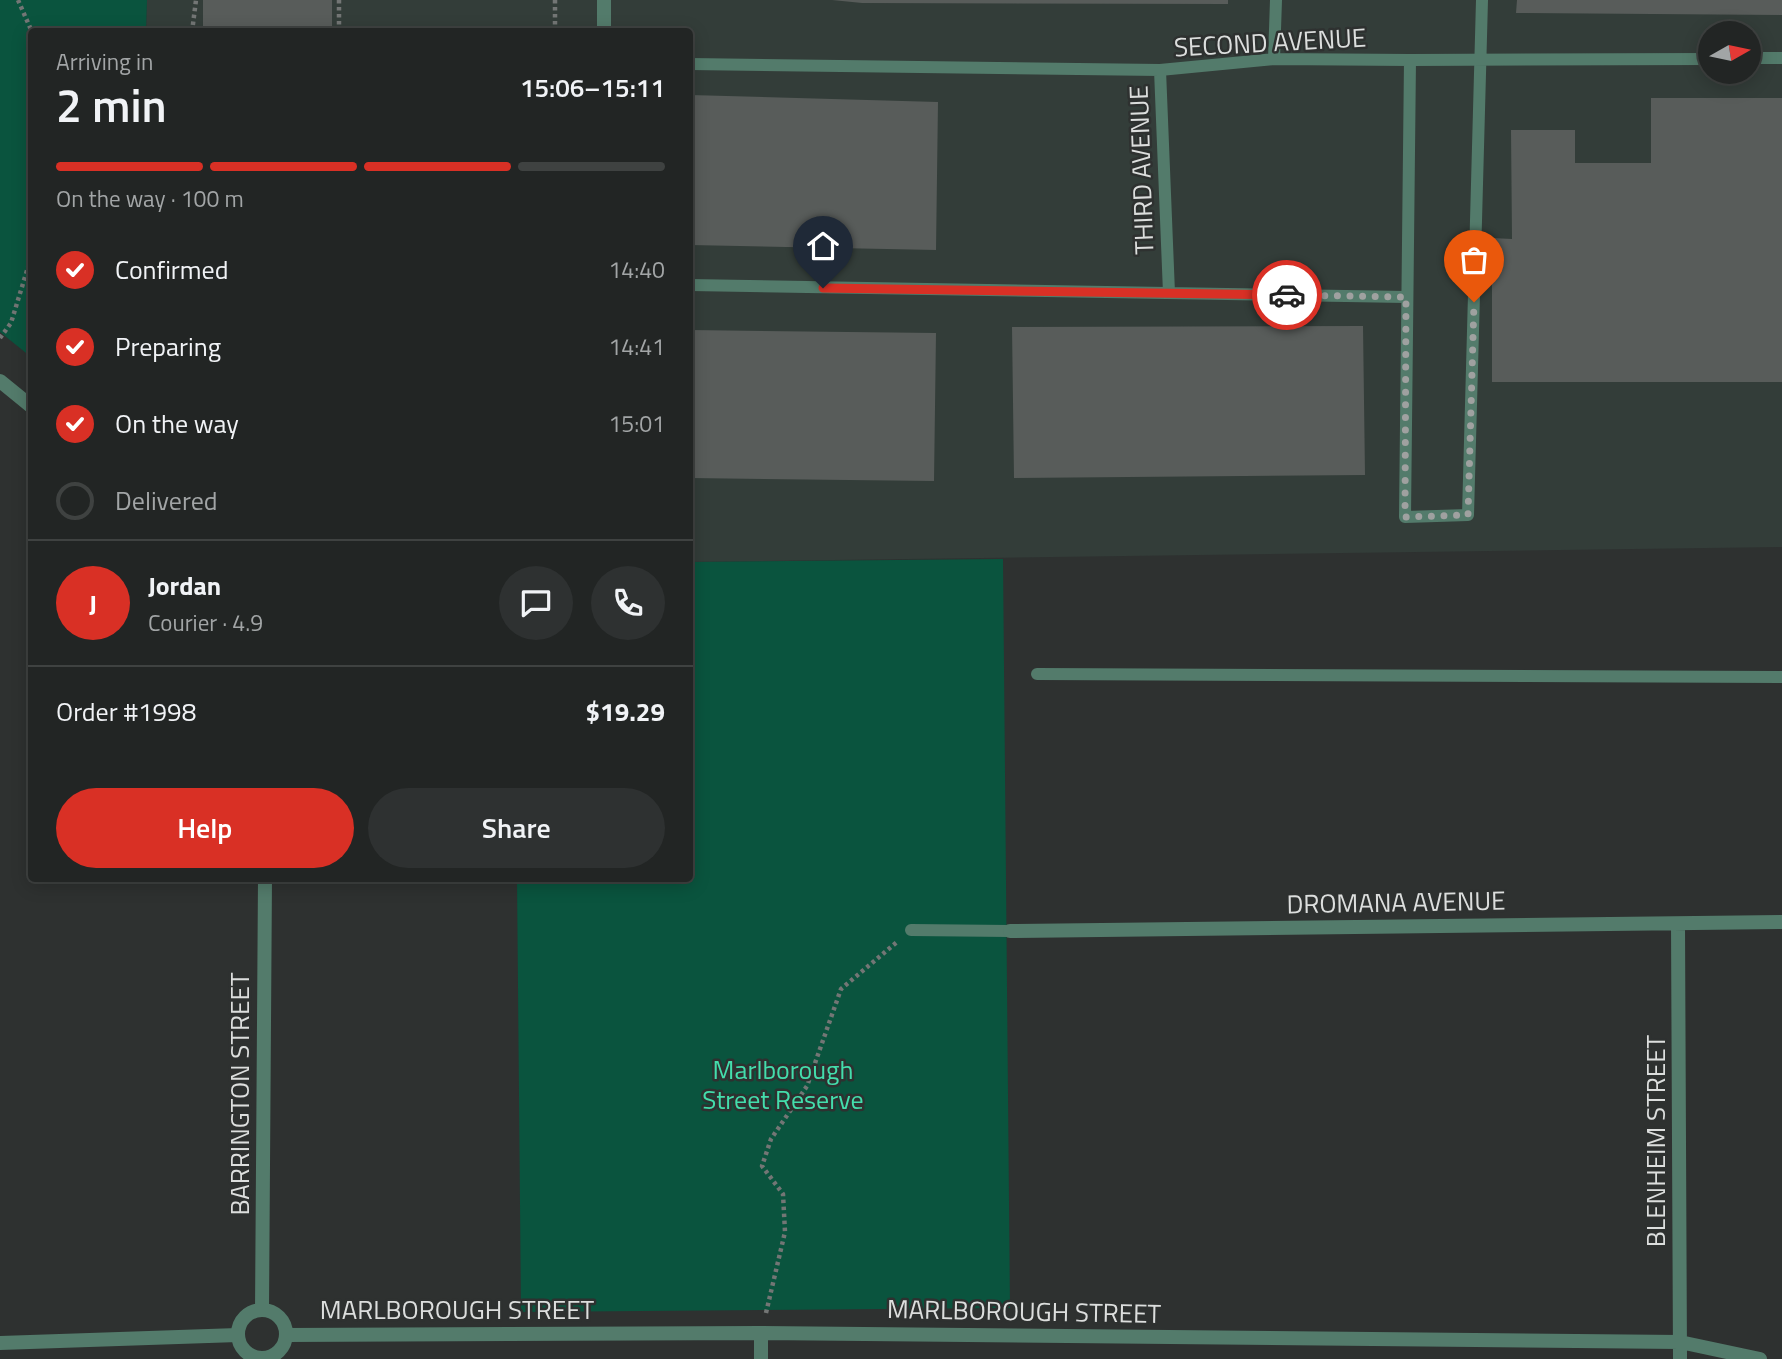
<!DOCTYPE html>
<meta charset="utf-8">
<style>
:root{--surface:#222524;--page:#2e3131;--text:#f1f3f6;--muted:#a2a5a6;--line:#3f4241;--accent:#d93025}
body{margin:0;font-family:"Titillium Web",sans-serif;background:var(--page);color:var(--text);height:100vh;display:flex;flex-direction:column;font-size:26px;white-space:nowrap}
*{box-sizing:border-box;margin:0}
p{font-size:23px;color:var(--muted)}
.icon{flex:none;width:38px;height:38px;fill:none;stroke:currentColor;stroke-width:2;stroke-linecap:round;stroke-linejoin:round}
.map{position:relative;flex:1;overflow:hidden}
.details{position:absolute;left:28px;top:28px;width:665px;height:854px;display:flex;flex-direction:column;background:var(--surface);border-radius:7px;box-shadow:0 4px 18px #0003,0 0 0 2px var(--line)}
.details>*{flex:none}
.needle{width:46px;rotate:81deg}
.tools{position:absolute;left:1698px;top:21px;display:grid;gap:14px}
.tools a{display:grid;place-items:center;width:63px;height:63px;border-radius:50%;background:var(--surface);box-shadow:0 4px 18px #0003,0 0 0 2px var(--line);font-size:35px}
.pin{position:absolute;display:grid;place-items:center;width:60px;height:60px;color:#fff;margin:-72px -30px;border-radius:50% 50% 50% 0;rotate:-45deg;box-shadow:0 0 7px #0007}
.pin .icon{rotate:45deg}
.courier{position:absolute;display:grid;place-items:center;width:70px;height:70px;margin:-35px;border:5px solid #d93025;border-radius:50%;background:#fff;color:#222;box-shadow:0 2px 9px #0007}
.headline em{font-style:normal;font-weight:600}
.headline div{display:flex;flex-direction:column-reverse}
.headline{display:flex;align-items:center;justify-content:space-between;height:119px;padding:0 28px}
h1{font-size:46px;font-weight:600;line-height:52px}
.bar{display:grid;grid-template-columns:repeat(4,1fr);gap:10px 7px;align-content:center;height:84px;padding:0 28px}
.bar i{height:9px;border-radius:5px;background:var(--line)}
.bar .active{background:var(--accent)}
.bar p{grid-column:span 4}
.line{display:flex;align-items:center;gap:18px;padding:0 28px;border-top:2px solid var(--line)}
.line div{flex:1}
.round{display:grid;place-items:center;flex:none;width:74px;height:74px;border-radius:37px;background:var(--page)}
ol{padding:0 28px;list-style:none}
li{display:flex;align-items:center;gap:21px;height:77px}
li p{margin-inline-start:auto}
li .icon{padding:7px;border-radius:50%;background:var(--accent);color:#fff;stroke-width:4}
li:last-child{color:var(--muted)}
li i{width:38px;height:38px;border:4px solid var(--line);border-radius:50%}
.primary-button{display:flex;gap:14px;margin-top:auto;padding:14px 28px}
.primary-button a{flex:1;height:80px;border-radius:42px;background:var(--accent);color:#fff;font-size:28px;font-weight:600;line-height:80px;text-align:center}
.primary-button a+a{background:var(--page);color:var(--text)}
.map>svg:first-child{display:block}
.built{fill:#333d39;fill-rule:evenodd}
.green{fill:#0a543e}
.building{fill:#585c5a}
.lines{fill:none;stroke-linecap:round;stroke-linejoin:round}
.path{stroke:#737675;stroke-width:4.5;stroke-dasharray:3.5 3.5;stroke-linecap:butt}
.lane{stroke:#537b6b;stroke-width:12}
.street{stroke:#537b6b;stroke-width:14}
.done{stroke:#9fa1a0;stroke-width:7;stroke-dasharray:0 12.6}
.route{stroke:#d93025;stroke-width:9}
.labels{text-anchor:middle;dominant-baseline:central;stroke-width:5;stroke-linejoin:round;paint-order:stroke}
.street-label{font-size:26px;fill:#dcdedd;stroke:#2e3130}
.park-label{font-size:26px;fill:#43deac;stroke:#2e3130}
</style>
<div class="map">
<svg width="1782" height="1359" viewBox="0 0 1782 1359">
<rect width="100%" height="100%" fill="#2e3130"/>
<!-- built -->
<path class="built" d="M147,0H1782V547L690,562V32H146ZM1710,33H1748V72H1710Z"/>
<!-- green -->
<path class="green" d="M0,0H147L146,31L32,32L31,357L0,332Z
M1003,559L1010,1308L521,1312L517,879L690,878V562Z"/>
<!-- building -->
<path class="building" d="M203,0H332V32H203Z
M832,0H1228V4L862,3Z
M1517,0H1782V15L1516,13Z
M690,95L938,102L936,250L690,245Z
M1651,98H1782V382H1492V238L1512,239L1511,130H1575V163H1651Z
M1363,326L1365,475L1014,478L1012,327Z
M690,330L936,333L934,481L690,478Z"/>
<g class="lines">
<!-- path -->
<path class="path" d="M18,0L32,32
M339,0V32
M555,0V26
M192,32L196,0
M0,338L11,323L32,254
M766,1313L785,1232L783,1194L762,1166L771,1139L807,1086L841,989L897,942"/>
<!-- lane -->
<path class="lane" d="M1748,58H1782
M1274,59L1276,0
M1410,60L1710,59
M690,64L1160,70L1274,59L1410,60L1405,517L1468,515L1482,0
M1160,70L1169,293
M690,285L1406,297
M1037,674L1782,677
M911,930L1010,931"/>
<!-- street -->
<path class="street" d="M604,0V32
M0,381L32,407
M1678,924L1680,1359
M1010,931L1782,922
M262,1310L265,878
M238 1334a24 24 0 1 1 48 0a24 24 0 1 1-48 0Z
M761,1333V1359
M286,1335L761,1333L1680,1342L1760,1359
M0,1343L238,1335"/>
</g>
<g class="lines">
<!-- done -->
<path class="done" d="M1287,295L1406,297L1405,517L1468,515L1474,302"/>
<!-- route -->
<path class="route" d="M823,288L1287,295"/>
</g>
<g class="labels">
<!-- street labels -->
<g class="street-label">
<text transform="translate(1270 42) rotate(-3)">SECOND AVENUE</text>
<text transform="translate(1141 170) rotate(-92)">THIRD AVENUE</text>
<text transform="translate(1396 902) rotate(-1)">DROMANA AVENUE</text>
<text transform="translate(239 1094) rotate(-90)">BARRINGTON STREET</text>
<text transform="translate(1655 1141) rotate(-90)">BLENHEIM STREET</text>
<text x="457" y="1309">MARLBOROUGH STREET</text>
<text transform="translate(1024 1311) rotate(1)">MARLBOROUGH STREET</text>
</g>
<!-- park labels -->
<g class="park-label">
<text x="783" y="1069">Marlborough<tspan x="783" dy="30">Street Reserve</tspan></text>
</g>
</g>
</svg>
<div class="tools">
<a><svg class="needle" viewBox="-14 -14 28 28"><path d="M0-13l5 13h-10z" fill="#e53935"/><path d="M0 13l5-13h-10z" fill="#a2a5a6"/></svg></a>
</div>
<div class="pin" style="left:1474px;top:302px;background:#ea580c"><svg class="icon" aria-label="bag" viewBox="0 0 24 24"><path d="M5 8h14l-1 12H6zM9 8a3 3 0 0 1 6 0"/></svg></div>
<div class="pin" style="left:823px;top:288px;background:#1f2937"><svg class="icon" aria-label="home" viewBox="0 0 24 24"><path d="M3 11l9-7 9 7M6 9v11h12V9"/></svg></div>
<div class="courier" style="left:1287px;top:295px"><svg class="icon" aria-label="car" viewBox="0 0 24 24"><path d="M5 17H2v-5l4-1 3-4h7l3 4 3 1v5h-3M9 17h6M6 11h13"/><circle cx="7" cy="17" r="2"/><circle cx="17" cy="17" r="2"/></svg></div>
<section class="details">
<div class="headline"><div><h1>2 min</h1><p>Arriving in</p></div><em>15:06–15:11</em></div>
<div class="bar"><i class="active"></i><i class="active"></i><i class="active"></i><i></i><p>On the way · 100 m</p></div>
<ol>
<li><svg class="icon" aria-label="check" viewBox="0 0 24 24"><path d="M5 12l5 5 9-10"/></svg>Confirmed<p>14:40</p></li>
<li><svg class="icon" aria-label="check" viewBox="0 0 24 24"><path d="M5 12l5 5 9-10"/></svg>Preparing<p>14:41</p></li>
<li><svg class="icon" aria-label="check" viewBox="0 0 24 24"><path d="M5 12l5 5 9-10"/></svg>On the way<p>15:01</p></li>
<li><i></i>Delivered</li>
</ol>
<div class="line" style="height:126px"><b class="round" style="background:var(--accent);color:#fff">J</b><div><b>Jordan</b><p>Courier · 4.9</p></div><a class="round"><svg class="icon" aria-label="chat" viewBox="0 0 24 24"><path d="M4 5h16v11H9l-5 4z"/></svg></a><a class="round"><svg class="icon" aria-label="phone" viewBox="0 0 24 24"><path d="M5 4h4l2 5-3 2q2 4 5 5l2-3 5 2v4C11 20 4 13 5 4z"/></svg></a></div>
<div class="line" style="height:91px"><div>Order #1998</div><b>$19.29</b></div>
<div class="primary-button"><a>Help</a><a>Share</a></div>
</section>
</div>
